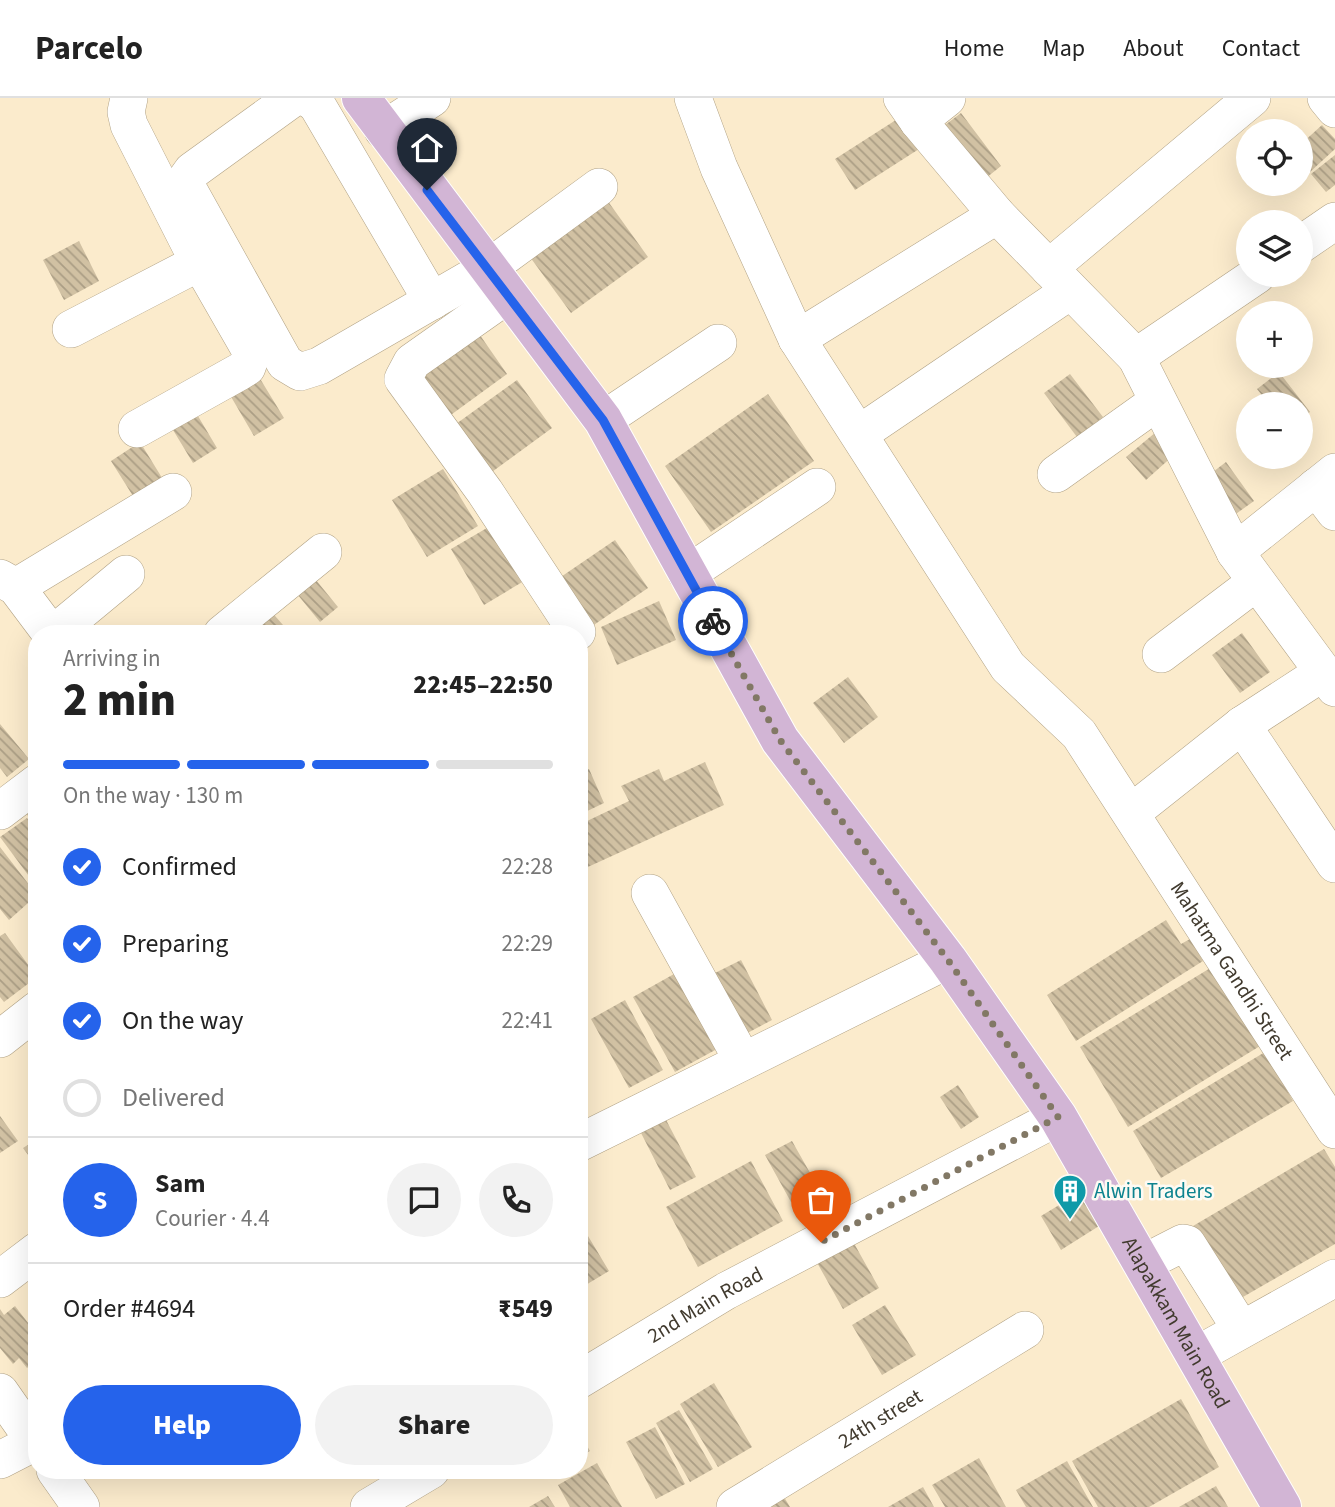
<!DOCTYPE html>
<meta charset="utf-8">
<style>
:root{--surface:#fff;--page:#f2f2f2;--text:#222;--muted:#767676;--line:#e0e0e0;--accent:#2563eb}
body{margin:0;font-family:"Source Sans 3",sans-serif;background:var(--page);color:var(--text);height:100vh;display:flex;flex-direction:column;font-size:26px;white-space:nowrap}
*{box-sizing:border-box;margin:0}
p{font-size:23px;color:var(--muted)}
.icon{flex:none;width:38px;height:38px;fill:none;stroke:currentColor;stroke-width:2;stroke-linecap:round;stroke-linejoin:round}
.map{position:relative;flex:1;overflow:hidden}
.panel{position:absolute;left:28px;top:527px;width:560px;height:854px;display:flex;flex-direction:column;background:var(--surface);border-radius:28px;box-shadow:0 7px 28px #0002}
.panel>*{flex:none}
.fabs{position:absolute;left:1236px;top:21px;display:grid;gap:14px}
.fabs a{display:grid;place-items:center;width:77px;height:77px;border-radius:50%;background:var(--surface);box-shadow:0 7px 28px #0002;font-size:35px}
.pin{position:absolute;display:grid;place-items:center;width:60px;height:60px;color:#fff;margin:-72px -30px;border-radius:50% 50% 50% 0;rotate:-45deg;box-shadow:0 0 7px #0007}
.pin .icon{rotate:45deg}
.courier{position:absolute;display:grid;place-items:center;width:70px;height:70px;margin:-35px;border:5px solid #2563eb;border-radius:50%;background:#fff;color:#222;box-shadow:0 2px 9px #0007}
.overview em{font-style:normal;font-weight:800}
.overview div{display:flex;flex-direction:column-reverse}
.overview{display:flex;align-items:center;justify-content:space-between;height:119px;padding:0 35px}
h1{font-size:46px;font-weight:800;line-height:52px}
.bar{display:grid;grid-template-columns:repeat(4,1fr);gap:10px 7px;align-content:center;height:84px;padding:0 35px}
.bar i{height:9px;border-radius:5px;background:var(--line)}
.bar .active{background:var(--accent)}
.bar p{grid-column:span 4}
.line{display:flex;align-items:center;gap:18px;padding:0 35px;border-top:2px solid var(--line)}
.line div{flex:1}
.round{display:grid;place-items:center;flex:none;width:74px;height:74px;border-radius:37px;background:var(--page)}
ol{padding:0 35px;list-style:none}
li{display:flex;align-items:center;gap:21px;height:77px}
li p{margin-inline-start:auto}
li .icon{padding:7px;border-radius:50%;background:var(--accent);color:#fff;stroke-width:4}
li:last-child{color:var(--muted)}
li i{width:38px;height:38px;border:4px solid var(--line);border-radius:50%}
.action{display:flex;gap:14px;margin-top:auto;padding:14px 35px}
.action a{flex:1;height:80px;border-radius:42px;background:var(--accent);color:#fff;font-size:28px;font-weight:800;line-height:80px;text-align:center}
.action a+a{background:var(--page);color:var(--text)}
header{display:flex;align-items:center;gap:42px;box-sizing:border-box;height:98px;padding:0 35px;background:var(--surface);border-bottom:2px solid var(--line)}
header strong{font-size:33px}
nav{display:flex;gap:38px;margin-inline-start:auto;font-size:24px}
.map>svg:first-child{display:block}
.building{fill:url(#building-back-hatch)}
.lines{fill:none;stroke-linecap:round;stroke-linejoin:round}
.minor-casing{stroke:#b1a285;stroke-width:38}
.major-casing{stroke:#fff;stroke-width:40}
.minor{stroke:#fff;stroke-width:37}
.major{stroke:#d2b5d5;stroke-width:38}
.done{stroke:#827865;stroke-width:7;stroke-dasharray:0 12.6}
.route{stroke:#2563eb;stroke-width:9}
.labels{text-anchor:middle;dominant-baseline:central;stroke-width:5;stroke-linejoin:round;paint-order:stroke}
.street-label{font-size:21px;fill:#413a2e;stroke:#fdfaf3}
.culture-label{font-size:21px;fill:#0d838f;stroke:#fdfaf3;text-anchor:start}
</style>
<header>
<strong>Parcelo</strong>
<nav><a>Home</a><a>Map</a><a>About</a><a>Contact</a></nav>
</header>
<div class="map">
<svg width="1335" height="1409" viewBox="0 0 1335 1409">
<defs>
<pattern id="building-back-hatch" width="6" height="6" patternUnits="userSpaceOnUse" patternTransform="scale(1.75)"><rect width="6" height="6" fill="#d1c1a3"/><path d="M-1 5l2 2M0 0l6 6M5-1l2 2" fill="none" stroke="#ab9e85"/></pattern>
</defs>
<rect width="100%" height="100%" fill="#fbebcc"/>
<!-- building -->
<path class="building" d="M961,15L1001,68L986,80L945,27Z
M899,20L919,51L855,92L835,61Z
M1322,27L1335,41V51L1310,74L1300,63V47Z
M1335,57V87L1326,94L1311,76Z
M607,102L648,159L571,215L530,159Z
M79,143L99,183L64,202L43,162Z
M475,230L507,276L448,319L415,274Z
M1279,274L1310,314L1300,322V306H1269L1257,291Z
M1070,276L1103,319L1077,339L1044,295Z
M259,279L284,320L254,338L230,297Z
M517,282L552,330L485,379L449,331Z
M768,296L814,363L711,434L665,368Z
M192,308L217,350L193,365L167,322Z
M1156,334L1175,356L1146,382L1126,359Z
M140,344L167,388L138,406L111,363Z
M1226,364L1254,403L1233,418L1205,380Z
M443,371L478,428L427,459L392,402Z
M492,427L524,483L484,507L451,451Z
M615,442L648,490L585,533L552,485Z
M311,476L338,509L320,524L293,491Z
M659,503L676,542L617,567L601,529Z
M267,509L291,536H251Z
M1242,535L1270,574L1240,595L1212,557Z
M848,579L878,619L844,645L813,605Z
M0,626L29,661L7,679L0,670Z
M705,664L724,707L579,773V675L589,671L604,705L581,716L585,724L629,703L621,688L659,671L664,683Z
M37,703V729L24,713Z
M27,720L37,734V789L0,739Z
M0,749L37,797L9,822L0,811Z
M1166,822L1181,846L1190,841L1203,863L1076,943L1047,897Z
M5,835L37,879L4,904L0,899V838Z
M741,862L772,922L736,941L705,880Z
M1212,869L1260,948L1128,1029L1080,949Z
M674,876L717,951L675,974L633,899Z
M625,902L663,972L629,990L591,921Z
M1265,954L1293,1003L1161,1080L1133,1033Z
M958,987L979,1019L961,1031L940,999Z
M0,1018L18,1043L0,1055Z
M664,1018L696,1079L670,1092L639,1031Z
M37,1041V1069L23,1050Z
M792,1043L818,1089L791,1104L765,1057Z
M1324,1051L1335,1069V1146L1236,1203L1193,1128Z
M751,1063L783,1123L698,1169L666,1109Z
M1079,1095L1099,1128L1061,1152L1041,1118Z
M579,1123L609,1173L579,1191Z
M851,1140L879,1190L843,1211L815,1161Z
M885,1207L916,1257L882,1277L852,1227Z
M15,1208L32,1230L29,1232L37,1242L32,1250L37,1262L27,1270L19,1260L13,1266L0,1250V1211L4,1217Z
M714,1285L752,1349L718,1369L680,1306Z
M1181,1301L1219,1369L1149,1409H1098L1072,1363Z
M679,1312L713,1371L690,1384L656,1325Z
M655,1329L685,1386L656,1401L626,1344Z
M579,1334L590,1353L579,1359Z
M979,1360L1006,1409H945L932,1387Z
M1067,1363L1093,1409H1026L1016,1392Z
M597,1365L622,1409H570L558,1387Z
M1216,1388L1228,1409H1179Z
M923,1389L934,1409H888Z
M548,1398L555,1409H529Z
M784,1399L790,1409H767Z"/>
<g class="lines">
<defs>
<g id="minor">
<path d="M129,0L126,14L129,27L190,147L252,255L247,269L239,274L137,331"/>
<path d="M293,0L192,73L187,80L188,91L285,265L300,274L319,268L487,171L599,89"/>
<path d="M308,0L317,7L432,203"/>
<path id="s1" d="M693,0L719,70L797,241L1008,569L1079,636L1335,1032"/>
<path d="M902,0L918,23L997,117L1136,259L1235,454L1335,590"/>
<path d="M1326,0L1335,11"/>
<path d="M918,23L947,0"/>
<path d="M383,32L432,0"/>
<path d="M1300,147L1335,123"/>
<path d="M1049,170L1252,0"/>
<path d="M507,197L412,264L403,281L485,394L577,534"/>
<path d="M71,231L200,164"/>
<path d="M797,241L997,117"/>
<path d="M1136,259L1257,177"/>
<path d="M603,322L718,245"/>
<path d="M859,336L1070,193"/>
<path d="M1056,376L1157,304"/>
<path d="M1316,389L1335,414"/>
<path d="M1235,454L1335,374"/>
<path d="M687,476L817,389"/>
<path d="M0,480L16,489L49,533L56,534L126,476"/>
<path d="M16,489L173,394"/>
<path d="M222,536L323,454"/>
<path d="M1161,556L1255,485"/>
<path d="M1242,627L1335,766"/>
<path d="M0,713L37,685"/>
<path d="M1131,715L1242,627L1322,575"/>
<path d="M650,795L743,963"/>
<path d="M0,941L37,912"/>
<path d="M579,1045L948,862"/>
<path d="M1142,1166L1183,1145L1187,1146L1241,1231"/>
<path d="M0,1181L37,1153"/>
<path d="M1195,1258L1335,1180"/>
<path id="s2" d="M579,1282L726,1193L1058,1019"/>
<path d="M0,1294L37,1347"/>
<path d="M0,1362L35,1344"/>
<path d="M55,1372L81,1409"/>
<path d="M369,1409L431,1372"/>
<path id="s3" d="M735,1409L1025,1232"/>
</g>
<g id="major">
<path id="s4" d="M361,0L603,322L780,642L948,862L1058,1019L1282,1409"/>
</g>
</defs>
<!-- minor casing -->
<use href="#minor" class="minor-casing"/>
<!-- major casing -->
<use href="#major" class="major-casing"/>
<!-- minor -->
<use href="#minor" class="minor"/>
<!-- major -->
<use href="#major" class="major"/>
</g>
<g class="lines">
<!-- done -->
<path class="done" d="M713,523L780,642L948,862L1058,1019L821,1144"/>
<!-- route -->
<path class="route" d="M427,92L603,322L713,523"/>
</g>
<!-- icons -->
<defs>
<symbol id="building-pin" viewBox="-11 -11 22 30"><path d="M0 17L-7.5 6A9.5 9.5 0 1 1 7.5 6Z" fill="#0f9aa8" stroke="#fdfaf3"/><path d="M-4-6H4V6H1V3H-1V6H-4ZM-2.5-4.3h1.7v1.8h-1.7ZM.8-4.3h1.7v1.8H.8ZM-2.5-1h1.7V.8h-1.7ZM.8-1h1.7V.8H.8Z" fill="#fff"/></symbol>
</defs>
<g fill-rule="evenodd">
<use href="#building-pin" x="1051" y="1074" width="38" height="52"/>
</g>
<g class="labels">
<!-- street labels -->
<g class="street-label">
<text stroke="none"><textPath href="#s1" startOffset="1032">Mahatma Gandhi Street</textPath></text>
<text stroke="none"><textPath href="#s2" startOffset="147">2nd Main Road</textPath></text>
<text stroke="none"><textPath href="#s4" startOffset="1474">Alapakkam Main Road</textPath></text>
<text stroke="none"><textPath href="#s3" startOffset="170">24th street</textPath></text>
</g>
<!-- culture labels -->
<g class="culture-label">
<text x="1094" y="1093">Alwin Traders</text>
</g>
</g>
</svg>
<div class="fabs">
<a><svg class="icon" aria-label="locate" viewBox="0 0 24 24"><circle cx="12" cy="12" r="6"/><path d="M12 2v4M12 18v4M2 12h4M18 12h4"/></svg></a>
<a><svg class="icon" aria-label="layers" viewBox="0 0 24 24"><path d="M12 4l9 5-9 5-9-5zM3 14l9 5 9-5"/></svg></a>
<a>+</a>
<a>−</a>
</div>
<div class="pin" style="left:821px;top:1144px;background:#ea580c"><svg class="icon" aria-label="bag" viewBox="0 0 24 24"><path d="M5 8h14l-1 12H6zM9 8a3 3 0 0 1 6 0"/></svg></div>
<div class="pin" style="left:427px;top:92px;background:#1f2937"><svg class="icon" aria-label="home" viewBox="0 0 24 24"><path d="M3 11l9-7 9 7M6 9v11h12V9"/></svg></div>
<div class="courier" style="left:713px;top:523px"><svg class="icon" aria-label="bike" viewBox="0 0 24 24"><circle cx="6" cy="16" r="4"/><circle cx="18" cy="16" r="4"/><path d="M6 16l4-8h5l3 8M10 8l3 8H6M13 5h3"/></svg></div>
<section class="panel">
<div class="overview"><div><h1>2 min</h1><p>Arriving in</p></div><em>22:45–22:50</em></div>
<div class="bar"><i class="active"></i><i class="active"></i><i class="active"></i><i></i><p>On the way · 130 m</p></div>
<ol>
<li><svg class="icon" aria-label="check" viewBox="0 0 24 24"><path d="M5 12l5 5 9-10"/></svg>Confirmed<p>22:28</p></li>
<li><svg class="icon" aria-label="check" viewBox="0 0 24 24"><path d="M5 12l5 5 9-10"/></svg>Preparing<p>22:29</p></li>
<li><svg class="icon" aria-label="check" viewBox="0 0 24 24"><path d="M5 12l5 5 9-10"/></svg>On the way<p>22:41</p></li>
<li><i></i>Delivered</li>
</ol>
<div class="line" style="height:126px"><b class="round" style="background:var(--accent);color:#fff">S</b><div><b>Sam</b><p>Courier · 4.4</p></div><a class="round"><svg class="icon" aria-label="chat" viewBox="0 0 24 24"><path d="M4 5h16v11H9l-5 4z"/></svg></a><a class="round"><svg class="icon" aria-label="phone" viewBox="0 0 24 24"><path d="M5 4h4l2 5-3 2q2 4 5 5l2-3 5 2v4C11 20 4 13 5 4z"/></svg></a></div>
<div class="line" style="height:91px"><div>Order #4694</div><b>₹549</b></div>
<div class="action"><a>Help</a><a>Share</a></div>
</section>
</div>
